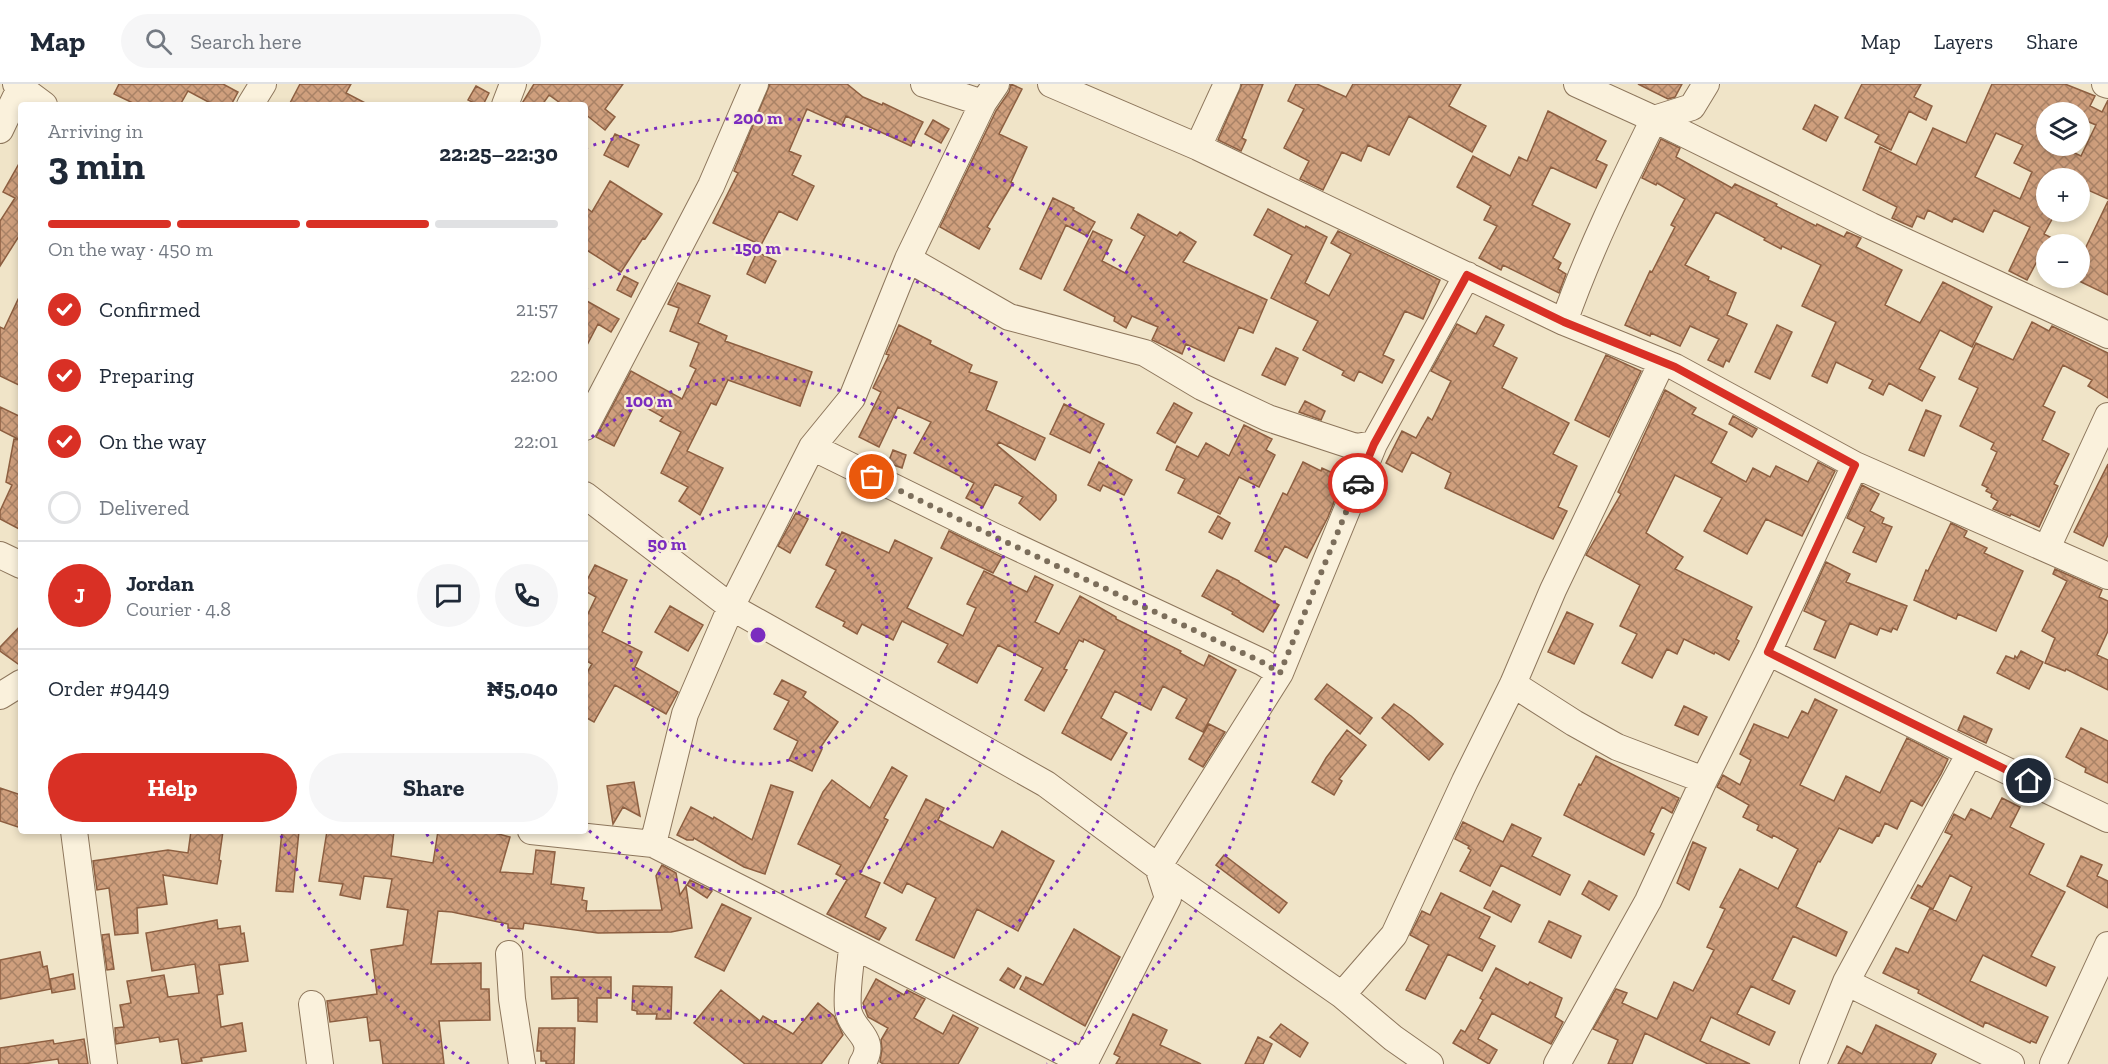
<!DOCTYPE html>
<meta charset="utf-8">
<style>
:root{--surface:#fff;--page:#f6f6f7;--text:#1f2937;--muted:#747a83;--line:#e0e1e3;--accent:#d93025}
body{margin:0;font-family:"Zilla Slab",serif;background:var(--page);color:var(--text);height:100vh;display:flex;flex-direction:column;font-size:22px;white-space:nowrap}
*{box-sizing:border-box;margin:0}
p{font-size:20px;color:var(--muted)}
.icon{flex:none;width:33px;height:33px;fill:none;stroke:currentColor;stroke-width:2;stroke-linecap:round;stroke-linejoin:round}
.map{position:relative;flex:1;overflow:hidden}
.details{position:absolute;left:18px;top:18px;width:570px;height:732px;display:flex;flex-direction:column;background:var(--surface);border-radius:6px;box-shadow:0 3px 9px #0003}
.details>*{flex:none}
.buttons{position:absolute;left:2036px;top:18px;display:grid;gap:12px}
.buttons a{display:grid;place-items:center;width:54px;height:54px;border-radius:50%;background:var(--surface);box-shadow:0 3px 9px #0003;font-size:30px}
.pin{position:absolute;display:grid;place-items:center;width:51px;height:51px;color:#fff;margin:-26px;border:3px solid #fff;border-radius:50%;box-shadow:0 2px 6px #0007}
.courier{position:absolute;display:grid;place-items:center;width:60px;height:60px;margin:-30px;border:4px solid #d93025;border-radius:50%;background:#fff;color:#222;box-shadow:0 2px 8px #0007}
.summary em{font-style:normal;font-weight:700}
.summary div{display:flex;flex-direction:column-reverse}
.summary{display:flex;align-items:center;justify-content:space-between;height:102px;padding:0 30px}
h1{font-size:39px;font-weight:700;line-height:45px}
.bar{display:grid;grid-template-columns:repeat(4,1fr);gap:9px 6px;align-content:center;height:72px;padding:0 30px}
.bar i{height:8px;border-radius:4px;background:var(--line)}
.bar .selected{background:var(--accent)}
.bar p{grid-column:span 4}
.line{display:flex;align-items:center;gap:15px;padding:0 30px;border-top:2px solid var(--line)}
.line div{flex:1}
.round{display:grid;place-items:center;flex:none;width:63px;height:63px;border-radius:32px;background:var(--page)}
ol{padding:0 30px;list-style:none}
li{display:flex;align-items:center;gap:18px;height:66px}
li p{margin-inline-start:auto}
li .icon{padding:6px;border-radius:50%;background:var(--accent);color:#fff;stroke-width:4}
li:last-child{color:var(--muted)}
li i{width:33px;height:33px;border:3px solid var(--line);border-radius:50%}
.action{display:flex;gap:12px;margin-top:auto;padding:12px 30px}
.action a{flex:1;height:69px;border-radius:36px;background:var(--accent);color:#fff;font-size:24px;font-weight:700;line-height:69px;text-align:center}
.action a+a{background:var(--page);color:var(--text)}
header{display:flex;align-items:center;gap:36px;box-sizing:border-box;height:84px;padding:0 30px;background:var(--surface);border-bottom:2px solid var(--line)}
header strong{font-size:28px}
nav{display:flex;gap:33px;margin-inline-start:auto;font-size:21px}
.search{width:420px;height:54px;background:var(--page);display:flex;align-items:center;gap:15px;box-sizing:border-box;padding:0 21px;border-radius:33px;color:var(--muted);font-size:22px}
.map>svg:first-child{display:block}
.building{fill:url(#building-cross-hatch);stroke:#8d5f41;stroke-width:1.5;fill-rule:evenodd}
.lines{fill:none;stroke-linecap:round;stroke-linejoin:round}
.minor-casing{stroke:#8d765c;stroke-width:28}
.minor{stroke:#faf1dc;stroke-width:26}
.done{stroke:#7c6e5b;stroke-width:6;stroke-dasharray:0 10.8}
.route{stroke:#d93025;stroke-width:8}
.ring{fill:none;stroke:#7b2cbf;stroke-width:3;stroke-dasharray:3 6}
.centre{fill:#7b2cbf;stroke:#f7eed8;stroke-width:3}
.ring-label{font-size:18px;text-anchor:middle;font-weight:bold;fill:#7b2cbf;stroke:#f7eed8;stroke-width:4.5;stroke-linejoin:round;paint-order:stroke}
</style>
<header>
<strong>Map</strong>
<div class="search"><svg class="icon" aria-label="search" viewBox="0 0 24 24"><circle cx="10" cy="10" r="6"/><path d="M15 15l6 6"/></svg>Search here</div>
<nav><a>Map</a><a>Layers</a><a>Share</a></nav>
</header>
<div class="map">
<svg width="2108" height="980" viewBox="0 0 2108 980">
<defs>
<pattern id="building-cross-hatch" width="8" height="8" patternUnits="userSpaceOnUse" patternTransform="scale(1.5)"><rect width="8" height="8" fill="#cf9f7d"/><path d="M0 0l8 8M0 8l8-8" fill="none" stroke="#a98266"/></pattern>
</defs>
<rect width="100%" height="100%" fill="#f0e4c8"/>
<!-- building -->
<path class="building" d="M119,0H223L238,8L231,21H214L188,7L180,21H137L114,10Z
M300,0H351L346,9L369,21H289Z
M534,0H623L605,25L615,33L605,46L585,30V21H563L549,11L542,21H521Z
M770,0H847L863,13L882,21L883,19L923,38L911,62L846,32L842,41L807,25L789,67L801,72L792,91L814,102L797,136L779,127L761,161L713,139L738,89L734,87Z
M1011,0L1022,5L999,50L1027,63L1011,98L1013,99L987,143L990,145L979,165L940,143L996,27L1009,8Z
M1242,0H1263L1242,54L1246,56L1241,67L1218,56Z
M1296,0H1317L1346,13L1353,0H1461L1449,22L1486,42L1472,68L1409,32L1389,71L1368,61L1361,77L1342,68L1323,106L1300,95L1309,77L1284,64L1304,25L1288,17Z
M1638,0H1682L1675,13L1668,15Z
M1862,0H1921L1914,13L1932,22L1926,36L1909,27L1891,66L1875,58L1879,51L1845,34Z
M1992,0H2065L2095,12L2090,22L2102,28L2108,16V115L2079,102V94H2046V128H2056L2044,150L2050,153L2027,196L2009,187L2030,143L1994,126L1983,148L1954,134L1952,138L1928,126L1924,135L1917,132L1912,143L1892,134L1897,123L1863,106L1880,63L1916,81L1933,44L1966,59ZM2046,28H2079V34L2096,41L2081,72L2060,62H2046ZM1996,49L2023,61L2014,79L2032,88L2020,115L1975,93Z
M476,2L489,9L483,21H478L468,16Z
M1815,21L1838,33L1826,57L1803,45Z
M1548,27L1606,57L1596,76L1607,81L1596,104L1551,83L1532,121L1570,140L1553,174L1561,179L1558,185L1566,190L1559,209L1503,181L1501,186L1479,174L1497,142L1484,136L1491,122L1457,103L1473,72L1510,92L1519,73L1527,77Z
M933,36L949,45L941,59L925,50Z
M615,50L639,61L628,83L604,71Z
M1661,55L1680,64L1676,73L1732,104L1735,100L1777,120L1776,122L1816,142L1817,140L1844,153L1847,148L1861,154L1856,163L1902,186L1885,221L1920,239L1943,198L1992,223L1972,263L1940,246L1919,285L1935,293L1922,317L1889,299L1883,311L1869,304L1873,296L1836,278L1827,299L1812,292L1836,238L1802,222L1821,181L1782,162L1781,165L1764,156L1765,154L1716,128L1685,181L1709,193L1708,196L1736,209L1727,231L1747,240L1729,278L1726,276L1723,283L1708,276L1719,255L1690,242L1680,262L1651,249L1650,252L1625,241L1650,187L1652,188L1675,143L1671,141L1685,115L1657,99L1656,101L1642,94Z
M21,76V149L0,182V137L15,114L3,108Z
M610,97L662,130L645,155L643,154L621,188L585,165V123L592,128Z
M1053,114L1074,124L1073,126L1095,138L1087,152L1066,141L1041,195L1020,185Z
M2108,117V211L2079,197V167L2083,169L2084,167Z
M1268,125L1305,144L1306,142L1327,153L1305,199L1329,212L1351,170L1331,159L1338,147L1440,196L1423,235L1405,227L1383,271L1394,276L1382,299L1359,287L1354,297L1342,291L1344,287L1303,266L1318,237L1271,214L1292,171L1254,151Z
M1138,130L1177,152L1180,148L1196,158L1183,178L1267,216L1253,249L1239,243L1224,277L1186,260L1182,270L1152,256L1158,243L1132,232L1126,244L1114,237L1115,233L1064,206L1093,147L1112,156L1102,177L1125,189L1145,152L1131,144Z
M757,168L776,177L765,199L747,190Z
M624,192L638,199L631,213L617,206Z
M678,199L710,212L698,239L727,252L725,257L812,288L800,322L728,296L716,321L711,319L687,367L723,384L700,431L679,417L688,403L661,389L681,348L660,337L663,333L636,318L614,362L596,353L631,287L682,315L696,285L690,282L699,259L670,247L679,224L668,220Z
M21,209V302L0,292V243L4,245Z
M585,216L619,235L611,248L598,240L585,265Z
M1486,232L1504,241L1493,262L1517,274L1502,304L1569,339L1553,370L1577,382L1558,423L1567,427L1553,455L1445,404L1451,389L1412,368L1402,388L1386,379L1402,347L1416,354L1428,333L1432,336L1451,297L1431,287L1457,240L1476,250Z
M2032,238L2049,247L2052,242L2108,269V314L2088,302L2092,296L2063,281L2043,322L2055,328L2042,356L2069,370L2054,400L2058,402L2039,443L2011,430L2010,432L1993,425L1998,417L1991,413L1992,410L1986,407L1988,404L1982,401L1997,368L1991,365L1994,359L1960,342L1978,304L1959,295L1976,259L2013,276Z
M899,241L931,257L930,260L972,281L969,288L997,298L986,326L1045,354L1035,376L999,358L997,361L1056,411V416L1040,436L1019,419L1023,413L995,400L983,423L966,414L974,399L914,369L931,338L898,323L879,363L859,353L881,308L873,304L889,271L886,270Z
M1777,241L1792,248L1770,295L1755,288Z
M1276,264L1298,274L1285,301L1262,291Z
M1606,271L1641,287L1609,353L1575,336Z
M1665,306L1696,324L1692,330L1727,348L1711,379L1746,398L1753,384L1770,393L1776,382L1808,398L1818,378L1835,387L1802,452L1766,435L1747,470L1704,447L1722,414L1675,391L1646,449L1683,473L1675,485L1752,523L1736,555L1739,557L1729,576L1715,568L1714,570L1684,555L1677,570L1667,565L1652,594L1622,579L1637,550L1620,542L1640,501L1586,471L1621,410L1618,408Z
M1305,317L1325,327L1321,336L1299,328Z
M1174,319L1192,329L1175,359L1157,349Z
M1064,320L1104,340L1090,369L1050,350Z
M0,323L21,333V446L0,435V427L12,401L6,398L14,355L20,356L0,346Z
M1926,326L1941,332L1924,372L1909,366Z
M1733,332L1757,345L1752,353L1729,340Z
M1244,341L1272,355L1266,366L1275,371L1259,403L1239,393L1220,430L1178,409L1185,395L1166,386L1177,362L1198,373L1206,359L1229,372Z
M893,366L906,371L902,384L888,379Z
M1099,378L1132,396L1124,411L1103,401L1100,407L1088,401Z
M1303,378L1321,387L1322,384L1337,391L1336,395L1342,398L1328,433L1307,474L1285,462L1276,478L1255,467L1283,409L1287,411Z
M2108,380V451L2103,462L2074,448Z
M1862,401L1879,410L1870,427L1884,434L1882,439L1892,443L1876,478L1853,468L1865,443L1847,434Z
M796,429L808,435L790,469L778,462Z
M1218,432L1230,439L1222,455L1209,448Z
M1951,439L1967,447L1964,453L1987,464L1984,469L2023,487L1996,547L1958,530L1956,535L1914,516L1926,486L1928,487Z
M949,447L1002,473L993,489L941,464Z
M842,448L889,469L895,456L932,474L907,524L963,552L976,524L967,520L984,487L1027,508L1035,492L1053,501L1035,538L1059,550L1080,512L1116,533V535L1181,567L1180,569L1204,582L1209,571L1236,586L1203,648L1176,634L1187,615L1163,602L1151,626L1115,607L1101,634L1127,649L1111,676L1062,649L1105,566L1084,555L1083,558L1079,556L1064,585L1067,586L1044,627L1025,616L1043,584L998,561L977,599L938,578L948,560L902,537L893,556L862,540L857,550L843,542L845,538L816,523L836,486L826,481Z
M1826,478L1850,490L1846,498L1907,522L1897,546L1893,544L1891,548L1880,544L1877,551L1850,539L1835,574L1814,565L1826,537L1804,527Z
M595,481L627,496L602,548L642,568L635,583L678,608L666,630L615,601L594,638L585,633V592L592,580L585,576V536L596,513L585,507V500Z
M2055,485L2102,506L2099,513L2108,517V547L2097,571L2108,576V606L2066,585L2065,587L2045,579L2055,554L2042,547L2067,497L2053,490Z
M1217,486L1239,497V498L1279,521L1263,548L1232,530L1233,528L1202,512Z
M670,522L703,541L688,567L655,548Z
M1567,528L1593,540L1574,580L1548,568Z
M21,541V582L0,567V563Z
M2021,567L2043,578L2029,605L1997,589L2006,572L2014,575L2015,572L2017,574Z
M782,596L806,608L803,613L838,638L820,664L822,665L812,687L789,676L798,657L774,645L789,617L774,610Z
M1327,600L1372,634L1360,650L1315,615Z
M1815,615L1837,626L1800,701L1834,717L1846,692L1880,709L1907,654L1948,675L1941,690L1922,722L1911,716L1897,745L1885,739L1879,752L1877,751L1872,759L1839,744L1820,778L1818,777L1796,823L1847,848L1836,872L1793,852L1772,896L1795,907L1789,920L1751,902L1737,930L1775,948L1769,961L1711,933L1700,957L1750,980H1708L1645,949L1632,980H1608L1618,956L1593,945L1616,905L1627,909L1622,919L1657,935L1674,898L1693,907L1714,866L1707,863L1725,825L1720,823L1740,785L1778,805L1798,765L1773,751L1772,754L1757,746L1759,741L1743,733L1749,721L1717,703L1723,691L1740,701L1751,676L1740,670L1754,640L1788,654L1802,627L1808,630Z
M1394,620L1411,632L1443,660L1429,676L1382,634Z
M1684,622L1707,633L1698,651L1675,641Z
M1964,632L1992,645L1986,659L1958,646Z
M1209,640L1225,648L1203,683L1189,675Z
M2081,644L2108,657V699L2085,688L2086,684L2066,673Z
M1347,646L1366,661L1339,695L1342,697L1334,711L1312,698L1326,674Z
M1596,672L1679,714L1672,729L1662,723L1650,748L1654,750L1644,771L1564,731L1579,700L1581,701Z
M892,683L907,692L884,734L888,736L860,790L880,799L865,833L886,844L879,856L827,830L847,796L836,790L841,781L798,760L823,708L832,696L870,724Z
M634,698L640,732L623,723L613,740L607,702Z
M771,701L793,708L765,790L744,783L694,754L693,756H687L677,751L691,723L713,735L714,733L752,756Z
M0,704L21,711V744L0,737Z
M2002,714L2020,723L2010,743L2044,760L2029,790L2065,808L2031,872L2055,883L2046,902L1983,871L1970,897L2048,933L2036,959L2031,957L2030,959L1985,938L1983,943L1918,909L1919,906L1883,889L1896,864L1908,869L1930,824L1956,837L1972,803L1950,791L1933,825L1911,814L1918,801L1922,803L1952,751L1945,748L1954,730L1965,736L1971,725L1991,735Z
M926,715L944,724L938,736L993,764L1002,747L1054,777L1018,847L977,825L954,874L916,856L936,814L907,799L902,809L884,799Z
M1463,738L1503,758L1512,740L1541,754L1532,772L1570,791L1560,811L1501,781L1490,802L1460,787L1471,766L1468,764L1469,762L1455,755Z
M191,747H223L219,776L221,777L217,800L163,791L167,820L137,824L138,849L115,851L109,804L97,806L93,777L168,766L188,769Z
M282,747H299L293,808L276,807Z
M327,747H359L375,749V747H394L391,772L433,779L438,747H487L510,753L500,788L533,790L536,766L555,768L551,800L584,804L582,816L587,817L586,827L662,826L656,792L662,781L676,789L680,811L686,802L692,844L671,848L598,849L524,839L523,845L508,844V840L452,828L438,827L431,880L481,879V905H489L490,936L439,937L444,980H383L380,956L370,957L367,933L330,938L327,917L377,910L371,866L403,861L408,826L387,823L392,795L364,792L360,815L340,811L343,800L319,797Z
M1693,758L1706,764L1689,806L1677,799Z
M1224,771L1287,819L1279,829L1216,781Z
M2081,772L2102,781L2097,792L2108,797V824L2067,802Z
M690,796L712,807L707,814L687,801Z
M1589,797L1617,812L1609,826L1582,810Z
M1493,807L1520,821L1511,838L1484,824Z
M1441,809L1490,833L1479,854L1495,862L1482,887L1448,870L1425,915L1406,906L1429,861L1410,851L1422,827L1430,831Z
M722,820L751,834L724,887L695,873Z
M217,836L218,845L240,842L241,850L244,849L248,877L219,881L223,910L217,911L221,943L242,939L246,967L201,974L202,977L182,980L178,955L160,958L159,953L116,960L115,944L124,943L120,921L131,919L127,897L164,891L168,913L199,909L195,880L152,887L146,849Z
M1549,837L1581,852L1571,874L1539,858Z
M1074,845L1120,873L1085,942L1020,905L1026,893L1043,901Z
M109,850L114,885L107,886L102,851Z
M40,868L43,883L47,882L51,905L0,915V876Z
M1008,884L1021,892L1014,904L1000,896Z
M1496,884L1528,901L1530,898L1562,914L1555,933L1563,938L1551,960L1492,929L1478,955L1497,966L1489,980L1453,959L1461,946L1465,948L1483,916L1480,914Z
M73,890L75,905L52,909L50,895Z
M551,893H611V914H597V938L578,937V914L552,915Z
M876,895L904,911L907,906L925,915L914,934L943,950L953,931L978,944L958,980H883L880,978L882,965L881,956L888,944L868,933L863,919Z
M633,902L672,903L671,935H656L657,930H637V927L632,926Z
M721,906L760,937L763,932L793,950L818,919L834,932L843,951L821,980H745L694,939Z
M1133,930L1167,946L1160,961L1201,980H1116L1120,973L1114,970Z
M1281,940L1308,959L1300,973L1270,953Z
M1876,941L1936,970L1931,980H1838L1847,962L1862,970Z
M539,944H575L574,980H546V977H541V967H537Z
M1258,953L1272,960L1263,980H1245Z
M84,955L88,980H59L58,975L23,980H0V964L53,956L54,960Z"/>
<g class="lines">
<defs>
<path id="minor" d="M16,0L44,21
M924,0L983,19
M1051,0L1198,63L1564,238L1675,283L1855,381
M1577,0L1654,35L1871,142L2108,251
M2105,0L2108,1
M250,21L263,0
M505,21L513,0
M0,46L22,0
M1198,63L1227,0
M908,175L1009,233L1145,269L1202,303L1268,334L1356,363L1374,360
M1564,238C1588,169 1622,100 1654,35L1692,23L1706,0
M585,343L711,102L755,0
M812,363L993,452L1262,578L1280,589
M585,411L731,523L1046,700L1158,783L1342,911L1393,954L1430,980
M2047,464L2108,332
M0,471L21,481
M1768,568L1970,669L2108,735
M1513,600L1574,639L1617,663L1704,696
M0,612L21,599
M74,747L104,980
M531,747L653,760L1085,979
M653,760L685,630L731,523L812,363L852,314L908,175L983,19L996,0
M852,862C851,882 846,905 848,925C851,948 879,953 862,980
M509,870L512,915L522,980
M1846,898L2011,980
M1342,911L1394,851L1465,697L1513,600L1553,506L1662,278
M312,920L320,980
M1084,980L1168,814L1158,783L1280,589L1374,360L1467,191
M1557,980L1648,817L1704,696L1768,568L1855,381L2108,492
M1813,980L1846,898L1970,669
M2053,980L2108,861"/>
</defs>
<!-- minor casing -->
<use href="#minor" class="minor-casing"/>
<!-- minor -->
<use href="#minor" class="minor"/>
</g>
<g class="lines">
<!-- done -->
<path class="done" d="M872,393L993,452L1262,578L1280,589L1358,399"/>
<!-- route -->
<path class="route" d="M1358,399L1374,360L1467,191L1564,238L1675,283L1855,381L1768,568L2029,697"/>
</g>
<!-- distance rings -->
<g class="ring">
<circle cx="758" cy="551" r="129"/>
<path d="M585 359A258 258 0 1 1 585 743"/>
<path d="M585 205A387 387 0 1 1 425 747"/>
<path d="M469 980A517 517 0 0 1 280 749M585 64A517 517 0 0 1 1047 980"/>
</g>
<circle cx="758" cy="551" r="9" class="centre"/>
<g class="ring-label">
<text x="758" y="40">200 m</text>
<text x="758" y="170">150 m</text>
<text x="649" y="323">100 m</text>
<text x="667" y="466">50 m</text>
</g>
</svg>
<div class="buttons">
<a><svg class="icon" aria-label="layers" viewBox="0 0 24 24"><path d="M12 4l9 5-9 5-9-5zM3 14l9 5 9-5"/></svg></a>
<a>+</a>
<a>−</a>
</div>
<div class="pin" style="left:872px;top:393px;background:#ea580c"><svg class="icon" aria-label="bag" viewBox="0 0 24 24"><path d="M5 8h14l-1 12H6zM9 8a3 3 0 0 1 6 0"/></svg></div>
<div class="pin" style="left:2029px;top:697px;background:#1f2937"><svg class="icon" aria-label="home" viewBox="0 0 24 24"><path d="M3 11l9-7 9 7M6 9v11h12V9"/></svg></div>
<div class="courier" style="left:1358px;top:399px"><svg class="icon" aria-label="car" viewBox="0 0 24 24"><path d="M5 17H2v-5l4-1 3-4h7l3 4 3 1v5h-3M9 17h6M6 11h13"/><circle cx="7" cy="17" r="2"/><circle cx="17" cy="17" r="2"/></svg></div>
<section class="details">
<div class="summary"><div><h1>3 min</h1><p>Arriving in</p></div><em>22:25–22:30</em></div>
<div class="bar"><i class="selected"></i><i class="selected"></i><i class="selected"></i><i></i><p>On the way · 450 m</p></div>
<ol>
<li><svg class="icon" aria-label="check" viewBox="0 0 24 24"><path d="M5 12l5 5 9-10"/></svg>Confirmed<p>21:57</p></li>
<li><svg class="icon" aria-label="check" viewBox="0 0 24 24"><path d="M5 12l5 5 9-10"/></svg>Preparing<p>22:00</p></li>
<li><svg class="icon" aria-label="check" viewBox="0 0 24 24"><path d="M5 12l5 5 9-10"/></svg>On the way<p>22:01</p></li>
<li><i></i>Delivered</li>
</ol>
<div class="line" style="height:108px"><b class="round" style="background:var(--accent);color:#fff">J</b><div><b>Jordan</b><p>Courier · 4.8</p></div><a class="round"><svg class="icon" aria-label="chat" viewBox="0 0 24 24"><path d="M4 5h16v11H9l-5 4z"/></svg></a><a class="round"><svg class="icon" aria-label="phone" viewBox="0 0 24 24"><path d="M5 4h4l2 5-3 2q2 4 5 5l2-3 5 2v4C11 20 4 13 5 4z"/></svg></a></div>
<div class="line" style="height:78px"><div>Order #9449</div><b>₦5,040</b></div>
<div class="action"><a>Help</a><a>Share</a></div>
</section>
</div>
